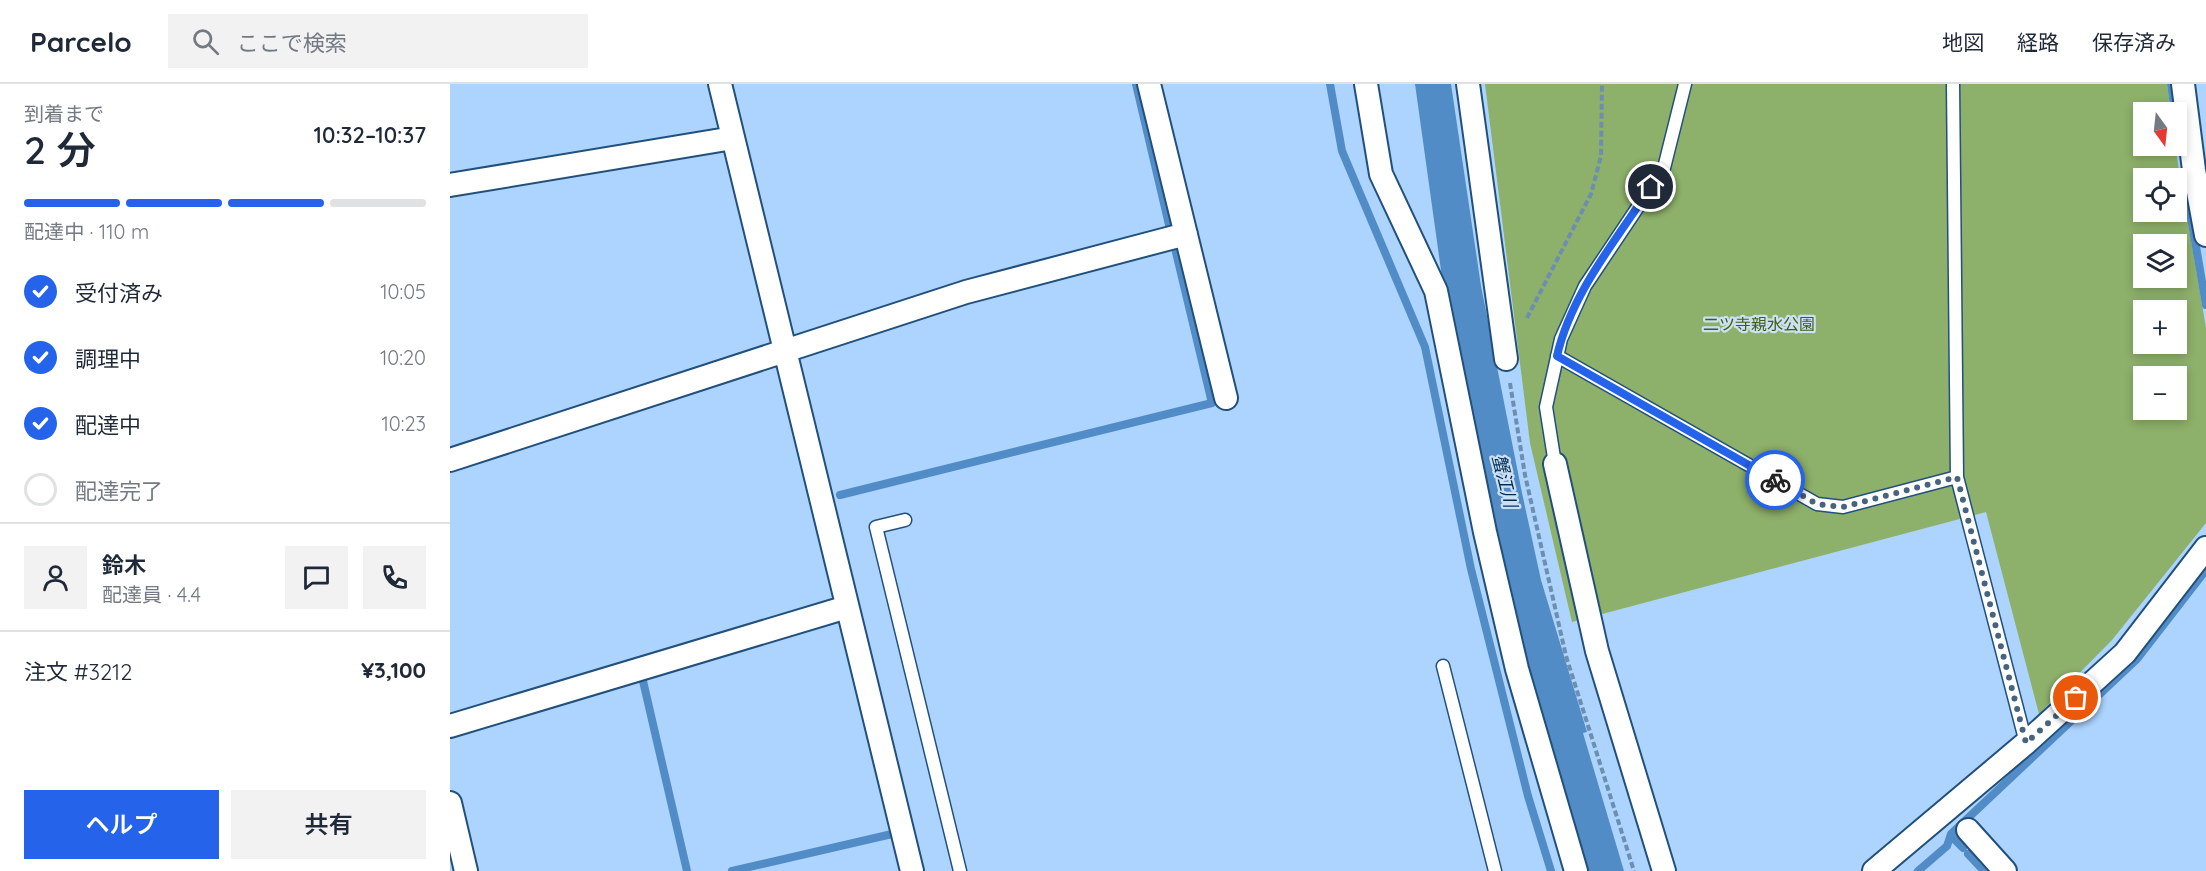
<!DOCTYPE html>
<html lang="ja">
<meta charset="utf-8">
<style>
:root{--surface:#fff;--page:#f2f2f3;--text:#1f2937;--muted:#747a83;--line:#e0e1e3;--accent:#2563eb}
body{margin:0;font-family:Quicksand,"Noto Sans JP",sans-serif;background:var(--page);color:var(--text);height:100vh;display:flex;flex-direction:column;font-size:22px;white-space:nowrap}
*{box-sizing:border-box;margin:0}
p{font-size:20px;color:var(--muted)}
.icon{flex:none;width:33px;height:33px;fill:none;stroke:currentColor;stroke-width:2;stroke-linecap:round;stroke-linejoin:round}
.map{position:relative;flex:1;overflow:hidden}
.drawer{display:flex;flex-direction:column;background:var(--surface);width:450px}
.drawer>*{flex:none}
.needle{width:39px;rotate:165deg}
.fabs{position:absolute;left:1683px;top:18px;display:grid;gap:12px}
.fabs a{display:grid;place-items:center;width:54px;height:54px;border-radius:0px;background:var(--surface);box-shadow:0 3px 9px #0003;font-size:30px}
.pin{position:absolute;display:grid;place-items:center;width:51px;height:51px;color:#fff;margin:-26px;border:3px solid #fff;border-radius:50%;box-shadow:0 2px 6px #0007}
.courier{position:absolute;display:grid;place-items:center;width:60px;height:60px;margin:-30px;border:4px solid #2563eb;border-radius:50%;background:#fff;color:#222;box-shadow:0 2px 8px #0007}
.overview em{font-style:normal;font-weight:600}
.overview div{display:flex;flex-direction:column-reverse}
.overview{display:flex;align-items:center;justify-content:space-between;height:102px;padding:0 24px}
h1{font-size:39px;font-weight:600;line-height:45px}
.bar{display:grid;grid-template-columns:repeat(4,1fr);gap:9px 6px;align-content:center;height:72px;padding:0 24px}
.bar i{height:8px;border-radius:4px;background:var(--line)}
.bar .current{background:var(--accent)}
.bar p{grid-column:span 4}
.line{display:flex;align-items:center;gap:15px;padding:0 24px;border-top:2px solid var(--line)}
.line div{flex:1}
.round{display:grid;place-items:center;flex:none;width:63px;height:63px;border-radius:0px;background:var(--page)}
ol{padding:0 24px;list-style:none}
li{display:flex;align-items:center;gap:18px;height:66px}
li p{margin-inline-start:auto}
li .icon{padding:6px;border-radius:50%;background:var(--accent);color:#fff;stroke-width:4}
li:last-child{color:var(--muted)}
li i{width:33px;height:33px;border:3px solid var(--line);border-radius:50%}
.button{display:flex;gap:12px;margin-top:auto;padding:12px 24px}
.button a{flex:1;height:69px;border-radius:0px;background:var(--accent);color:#fff;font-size:24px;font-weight:600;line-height:69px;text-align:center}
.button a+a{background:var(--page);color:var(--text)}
header{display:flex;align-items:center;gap:36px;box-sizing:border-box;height:84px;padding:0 30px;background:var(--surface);border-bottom:2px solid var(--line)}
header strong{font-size:28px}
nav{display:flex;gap:33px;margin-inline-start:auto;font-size:21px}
.search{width:420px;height:54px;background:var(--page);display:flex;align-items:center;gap:15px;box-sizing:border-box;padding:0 21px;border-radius:0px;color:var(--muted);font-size:22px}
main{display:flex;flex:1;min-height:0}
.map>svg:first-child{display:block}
.green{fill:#8db06a;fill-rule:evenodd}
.water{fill:#528cc7}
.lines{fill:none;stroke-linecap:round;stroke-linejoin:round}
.stream{stroke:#528cc7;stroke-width:8}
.service-casing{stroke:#22507d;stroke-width:15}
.minor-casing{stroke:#22507d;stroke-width:26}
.path{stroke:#6e8eb0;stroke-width:4;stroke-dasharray:6 3;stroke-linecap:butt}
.service{stroke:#fff;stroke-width:12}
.minor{stroke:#fff;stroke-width:22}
.done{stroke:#48637f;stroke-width:6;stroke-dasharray:0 10.8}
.route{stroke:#2563eb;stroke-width:8}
.labels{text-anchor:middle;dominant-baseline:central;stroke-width:4.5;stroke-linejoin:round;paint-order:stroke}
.park-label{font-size:16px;fill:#3e6010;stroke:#cbdff5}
.water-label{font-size:18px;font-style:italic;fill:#002c52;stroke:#cbdff5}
</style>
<header>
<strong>Parcelo</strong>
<div class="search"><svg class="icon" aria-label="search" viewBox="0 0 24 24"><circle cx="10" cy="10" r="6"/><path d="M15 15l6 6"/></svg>ここで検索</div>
<nav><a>地図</a><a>経路</a><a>保存済み</a></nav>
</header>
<main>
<section class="drawer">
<div class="overview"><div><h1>2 分</h1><p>到着まで</p></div><em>10:32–10:37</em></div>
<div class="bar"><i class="current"></i><i class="current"></i><i class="current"></i><i></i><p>配達中 · 110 m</p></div>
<ol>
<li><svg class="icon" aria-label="check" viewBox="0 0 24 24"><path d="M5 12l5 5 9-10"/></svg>受付済み<p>10:05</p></li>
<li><svg class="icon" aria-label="check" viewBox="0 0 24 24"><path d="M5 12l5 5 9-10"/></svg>調理中<p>10:20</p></li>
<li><svg class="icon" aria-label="check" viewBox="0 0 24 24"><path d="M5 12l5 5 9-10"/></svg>配達中<p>10:23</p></li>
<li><i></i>配達完了</li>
</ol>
<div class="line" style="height:108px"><a class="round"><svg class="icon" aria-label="person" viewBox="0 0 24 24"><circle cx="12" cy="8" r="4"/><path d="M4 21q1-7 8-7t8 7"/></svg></a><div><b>鈴木</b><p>配達員 · 4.4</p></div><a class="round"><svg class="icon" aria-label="chat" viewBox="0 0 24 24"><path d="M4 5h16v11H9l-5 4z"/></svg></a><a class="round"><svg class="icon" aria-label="phone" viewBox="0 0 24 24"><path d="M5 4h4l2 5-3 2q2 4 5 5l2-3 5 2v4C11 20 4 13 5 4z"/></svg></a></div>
<div class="line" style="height:78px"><div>注文 #3212</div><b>¥3,100</b></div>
<div class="button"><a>ヘルプ</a><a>共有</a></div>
</section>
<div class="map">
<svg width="1756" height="787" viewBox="0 0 1756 787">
<rect width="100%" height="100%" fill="#acd4fe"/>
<!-- green -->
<path class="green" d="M1035,0H1717L1721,28H1694V62H1725L1756,244V439L1662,556L1589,630L1536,428L1122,538L1080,359ZM1694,94H1726V128H1694ZM1694,160H1726V194H1694ZM1694,226H1726V260H1694ZM1694,292H1726V326H1694Z"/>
<!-- water -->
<path class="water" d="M965,0H1001L1031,202L1072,409L1091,496L1137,648L1133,649L1174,787H1138L1079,584L1070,567L995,215Z"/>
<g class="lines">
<!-- stream -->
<path class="stream" d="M686,0L720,145
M880,0L892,67L975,263L1021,485L1078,712L1101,787
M1721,0L1725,28
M1726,38L1729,56
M1736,104L1756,221
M390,411L762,319L724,160
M193,597L237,787
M1501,752L1513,764
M1518,770L1534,787
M282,787L442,750
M1468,787L1497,762L1501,750L1687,575L1756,486"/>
<defs>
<path id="service" d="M1107,272L1367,420L1393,423L1507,393L1503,0
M1105,380L1096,323L1111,255L1135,202L1214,84L1235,0
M1507,393L1576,659
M455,436L426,443L510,787
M993,582L1045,787"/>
<path id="minor" d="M270,0L462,787
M699,0L776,314
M916,0L931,90L986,207L1035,448L1067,585L1126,787
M1018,0L1056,275
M1733,0L1744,86L1756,151
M0,101L283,54
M0,376L516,208L736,150
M1105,380L1147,567L1214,787
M0,642L397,523
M0,719L16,787
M1518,746L1555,787
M1424,787L1576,659L1675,569L1756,464"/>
</defs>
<!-- service casing -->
<use href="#service" class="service-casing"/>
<!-- minor casing -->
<use href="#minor" class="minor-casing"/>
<!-- path -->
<path class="path" d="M1077,234L1141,110L1151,72L1152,0
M1060,299L1075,391L1116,572L1184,787"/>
<!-- service -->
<use href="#service" class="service"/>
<!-- minor -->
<use href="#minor" class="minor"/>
</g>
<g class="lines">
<!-- done -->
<path class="done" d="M1325,396L1367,420L1393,423L1507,393L1576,659L1626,614"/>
<!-- route -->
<path class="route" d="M1201,103C1166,156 1121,210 1107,272L1325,396"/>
</g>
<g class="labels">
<!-- park labels -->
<g class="park-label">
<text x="1309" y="240">二ツ寺親水公園</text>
</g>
<!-- water labels -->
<g class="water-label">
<text transform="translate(1055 397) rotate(76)">蟹江川</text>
</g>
</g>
</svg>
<div class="fabs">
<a><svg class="needle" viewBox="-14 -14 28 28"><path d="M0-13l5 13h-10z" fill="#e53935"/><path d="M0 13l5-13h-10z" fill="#747a83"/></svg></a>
<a><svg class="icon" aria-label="locate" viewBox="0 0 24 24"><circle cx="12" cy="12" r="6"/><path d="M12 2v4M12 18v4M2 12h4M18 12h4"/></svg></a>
<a><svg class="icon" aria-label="layers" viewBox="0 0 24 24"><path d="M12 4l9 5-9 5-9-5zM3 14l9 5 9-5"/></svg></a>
<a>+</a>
<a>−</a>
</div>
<div class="pin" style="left:1626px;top:614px;background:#ea580c"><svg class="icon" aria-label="bag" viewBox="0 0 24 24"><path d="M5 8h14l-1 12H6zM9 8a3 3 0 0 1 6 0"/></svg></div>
<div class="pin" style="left:1201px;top:103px;background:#1f2937"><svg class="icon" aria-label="home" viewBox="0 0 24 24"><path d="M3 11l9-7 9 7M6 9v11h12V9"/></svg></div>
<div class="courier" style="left:1325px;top:396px"><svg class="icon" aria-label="bike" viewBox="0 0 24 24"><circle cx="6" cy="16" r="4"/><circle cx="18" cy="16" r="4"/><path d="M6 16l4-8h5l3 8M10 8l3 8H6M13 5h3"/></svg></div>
</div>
</main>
